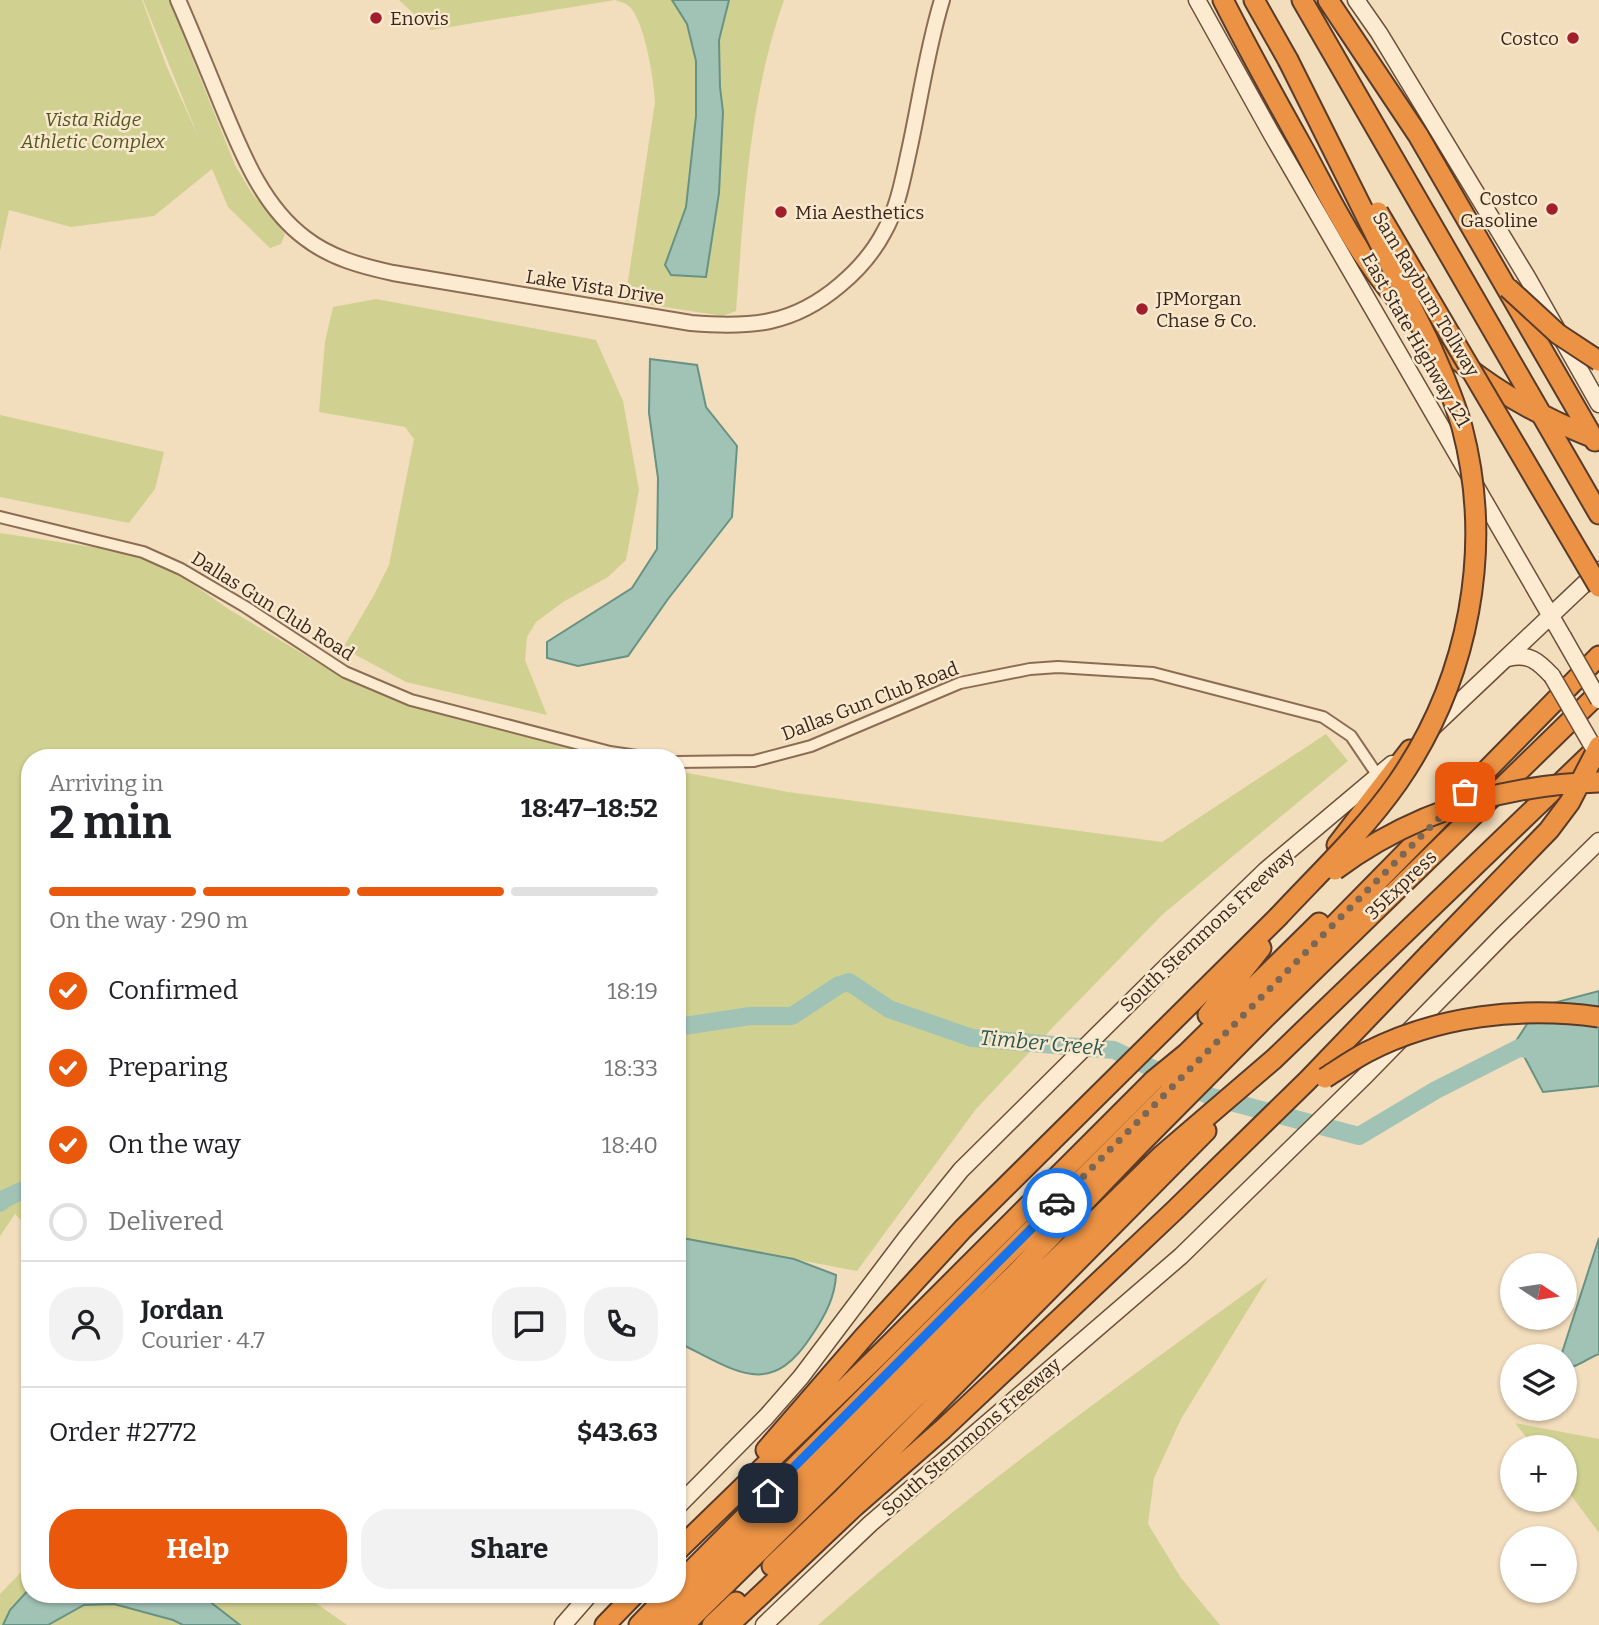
<!DOCTYPE html>
<meta charset="utf-8">
<style>
:root{--surface:#fff;--page:#f2f2f2;--text:#202124;--muted:#757577;--line:#e0e0e0;--accent:#ea580c}
body{margin:0;font-family:Bitter,serif;background:var(--page);color:var(--text);height:100vh;display:flex;flex-direction:column;font-size:26px;white-space:nowrap}
*{box-sizing:border-box;margin:0}
p{font-size:23px;color:var(--muted)}
.icon{flex:none;width:38px;height:38px;fill:none;stroke:currentColor;stroke-width:2;stroke-linecap:round;stroke-linejoin:round}
.map{position:relative;flex:1;overflow:hidden}
.side{position:absolute;left:21px;top:749px;width:665px;height:854px;display:flex;flex-direction:column;background:var(--surface);border-radius:28px;box-shadow:0 2px 5px #0004}
.side>*{flex:none}
.needle{width:46px;rotate:102deg}
.buttons{position:absolute;left:1500px;top:1253px;display:grid;gap:14px}
.buttons a{display:grid;place-items:center;width:77px;height:77px;border-radius:50%;background:var(--surface);box-shadow:0 2px 5px #0004;font-size:35px}
.pin{position:absolute;display:grid;place-items:center;width:60px;height:60px;color:#fff;margin:-30px;border-radius:14px;box-shadow:0 4px 10px #0006}
.courier{position:absolute;display:grid;place-items:center;width:70px;height:70px;margin:-35px;border:5px solid #1a73e8;border-radius:50%;background:#fff;color:#222;box-shadow:0 2px 9px #0007}
.overview em{font-style:normal;font-weight:700}
.overview div{display:flex;flex-direction:column-reverse}
.overview{display:flex;align-items:center;justify-content:space-between;height:119px;padding:0 28px}
h1{font-size:46px;font-weight:700;line-height:52px}
.bar{display:grid;grid-template-columns:repeat(4,1fr);gap:10px 7px;align-content:center;height:84px;padding:0 28px}
.bar i{height:9px;border-radius:5px;background:var(--line)}
.bar .current{background:var(--accent)}
.bar p{grid-column:span 4}
.line{display:flex;align-items:center;gap:18px;padding:0 28px;border-top:2px solid var(--line)}
.line div{flex:1}
.round{display:grid;place-items:center;flex:none;width:74px;height:74px;border-radius:28px;background:var(--page)}
ol{padding:0 28px;list-style:none}
li{display:flex;align-items:center;gap:21px;height:77px}
li p{margin-inline-start:auto}
li .icon{padding:7px;border-radius:50%;background:var(--accent);color:#fff;stroke-width:4}
li:last-child{color:var(--muted)}
li i{width:38px;height:38px;border:4px solid var(--line);border-radius:50%}
.action{display:flex;gap:14px;margin-top:auto;padding:14px 28px}
.action a{flex:1;height:80px;border-radius:28px;background:var(--accent);color:#fff;font-size:28px;font-weight:700;line-height:80px;text-align:center}
.action a+a{background:var(--page);color:var(--text)}
.map>svg:first-child{display:block}
.green{fill:#d0d190}
.water{fill:#a1c3b6;stroke:#689283;stroke-width:2}
.lines{fill:none;stroke-linecap:round;stroke-linejoin:round}
.river{stroke:#a1c3b6;stroke-width:18}
.minor-casing{stroke:#8c6d54;stroke-width:14}
.tertiary-casing{stroke:#8c6d54;stroke-width:18}
.secondary-casing{stroke:#6d4e38;stroke-width:19}
.motorway-casing{stroke:#593b29;stroke-width:23}
.minor{stroke:#fcebd1;stroke-width:10}
.tertiary{stroke:#fcebd1;stroke-width:14}
.secondary{stroke:#fcebd1;stroke-width:16}
.motorway{stroke:#eb9244;stroke-width:19}
.secondary-bridge-casing{stroke:#6d4e38;stroke-width:19;stroke-linecap:butt}
.motorway-bridge-casing{stroke:#593b29;stroke-width:23;stroke-linecap:butt}
.secondary-bridge{stroke:#fcebd1;stroke-width:16}
.motorway-bridge{stroke:#eb9244;stroke-width:19}
.done{stroke:#7a6754;stroke-width:7;stroke-dasharray:0 12.6}
.route{stroke:#1a73e8;stroke-width:9}
.poi-dot{fill:#a11e2c;stroke:#f9e8cd;stroke-width:2.5}
.labels{text-anchor:middle;dominant-baseline:central;stroke-width:5;stroke-linejoin:round;paint-order:stroke}
.poi-label{font-size:19px;fill:#3a271b;stroke:#f9e8cd;text-anchor:start}
.park-label{font-size:19px;font-style:italic;fill:#4f581f;stroke:#f9e8cd}
.street-label{font-size:19px;fill:#3a271b;stroke:#f9e8cd}
.water-label{font-size:21px;font-style:italic;fill:#285b53;stroke:#f9e8cd}
</style>
<div class="map">
<svg width="1599" height="1625" viewBox="0 0 1599 1625">
<rect width="100%" height="100%" fill="#f2ddbd"/>
<!-- green -->
<path class="green" d="M0,0H142L166,65L198,136L143,0H169L235,165L251,192L285,234L281,244L270,248L228,207L212,169L154,216L71,227L9,210L0,251Z
M399,0H784C749,98 744,207 736,311L723,316L625,301L655,102C654,80 645,23 630,7C626,3 620,2 615,0L431,30Z
M376,299L596,340L623,401L639,490L626,560L608,577L563,602L536,622L527,637L525,660L547,715L406,682L343,648L374,595L389,565L414,439L405,427L319,412L325,342L333,307Z
M0,415L164,452L155,489L129,523L0,497Z
M0,533L132,553L178,574L230,610L345,679L425,709L610,758H30V1229L15,1214L0,1236Z
M1326,734L1348,761L1163,914L1056,1024L976,1109L857,1271L677,1237V771L788,792L1162,842Z
M1268,1277L1181,1419L1154,1478L1148,1524L1181,1578L1220,1625H818C960,1499 1115,1388 1268,1277Z
M1515,1423L1599,1439V1533L1565,1487L1564,1447H1534Z
M30,1563V1594H303L347,1625H0V1594Z"/>
<!-- water -->
<path class="water" d="M672,0H729L719,40L720,87L723,112L719,193L706,277L671,275L665,265L686,207L696,116V61L687,24Z
M650,359L697,365L706,407L737,446L732,517L668,599L628,656L578,666L547,658V642L632,588L657,549L658,478L649,413Z
M1599,991V1086L1543,1092L1516,1041L1538,1007Z
M677,1237L794,1259L836,1275C835,1297 825,1316 812,1335C769,1402 734,1369 677,1342Z
M1599,1238V1354C1588,1358 1575,1369 1565,1368L1564,1356H1561Z
M30,1588V1594H200L240,1625H183L173,1620L114,1604L84,1605L48,1625H3L10,1610Z"/>
<g class="lines">
<!-- river -->
<path class="river" d="M677,1027L750,1016H792L839,985L849,982L889,1009L972,1038L1114,1050L1212,1097L1359,1136L1436,1090L1519,1048L1542,1051
M0,1203L4,1199L30,1187"/>
<defs>
<path id="minor" d="M0,517L143,552L181,569L244,606L345,672L411,700L610,752L650,758
M677,762L754,761L811,746L960,683L1030,669L1058,667L1153,673L1323,717L1351,736L1378,776"/>
<path id="tertiary" d="M178,0C193,34 207,69 221,103C241,151 262,206 305,238C331,258 361,266 393,273L691,323C751,328 793,325 840,285C858,270 873,253 884,232C898,208 903,178 909,151C920,101 927,49 942,0"/>
<path id="secondary" d="M1197,0L1271,133L1563,637
M1356,0L1379,33L1527,277L1599,404
M1508,658C1529,653 1538,661 1552,676
M1432,728L1599,570
M677,1507L766,1417L801,1377L906,1238L961,1170L1174,959L1266,870L1392,764
M563,1625L590,1594
M764,1625L870,1524L1181,1256L1365,1076L1504,934L1599,841"/>
<path id="motorway" d="M1223,0C1249,51 1276,100 1304,150C1323,185 1341,223 1364,256C1424,345 1500,402 1599,440
M1254,0L1288,60
M1302,0L1599,514
M1328,0L1418,135L1595,441
M1337,845L1410,750
M1208,1015L1261,948
M766,1450L863,1338L963,1229L1278,917
M677,1551L878,1356L1154,1080L1187,1053L1319,923
M772,1566L844,1497L1206,1131
M677,1585L1249,1012L1599,656
M605,1625L635,1594
M639,1625L669,1594
M661,1625L817,1468L1014,1275L1141,1143L1264,1019L1599,693
M684,1625L1161,1156L1274,1059L1596,749
M712,1625L736,1602
M729,1625L855,1506L943,1429L1175,1210L1308,1080L1428,955"/>
</defs>
<!-- minor casing -->
<use href="#minor" class="minor-casing"/>
<!-- tertiary casing -->
<use href="#tertiary" class="tertiary-casing"/>
<!-- secondary casing -->
<use href="#secondary" class="secondary-casing"/>
<!-- motorway casing -->
<use href="#motorway" class="motorway-casing"/>
<!-- minor -->
<use href="#minor" class="minor"/>
<!-- tertiary -->
<use href="#tertiary" class="tertiary"/>
<!-- secondary -->
<use href="#secondary" class="secondary"/>
<!-- motorway -->
<use href="#motorway" class="motorway"/>
<defs>
<path id="secondary-bridge" d="M1563,637L1599,700
M1552,676L1599,757"/>
<path id="motorway-bridge" d="M1378,212L1599,587
M1508,288L1558,334L1599,361
M1335,870C1413,812 1502,785 1599,782
M1278,917C1318,874 1363,832 1398,782C1469,679 1494,549 1462,427C1453,396 1440,367 1427,338L1288,60
M1428,955L1549,830L1570,802L1599,746
M1325,1078C1339,1069 1352,1060 1367,1052C1437,1016 1521,1006 1599,1017"/>
</defs>
<!-- secondary-bridge casing -->
<use href="#secondary-bridge" class="secondary-bridge-casing"/>
<!-- motorway-bridge casing -->
<use href="#motorway-bridge" class="motorway-bridge-casing"/>
<!-- secondary-bridge -->
<use href="#secondary-bridge" class="secondary-bridge"/>
<!-- motorway-bridge -->
<use href="#motorway-bridge" class="motorway-bridge"/>
</g>
<g class="lines">
<!-- done -->
<path class="done" d="M1057,1203L1465,792"/>
<!-- route -->
<path class="route" d="M768,1493L1057,1203"/>
</g>
<!-- markers -->
<g class="poi-dot">
<circle cx="376" cy="18" r="7"/>
<circle cx="1573" cy="38" r="7"/>
<circle cx="1552" cy="209" r="7"/>
<circle cx="781" cy="212" r="7"/>
<circle cx="1142" cy="309" r="7"/>
</g>
<g class="labels">
<!-- poi labels -->
<g class="poi-label">
<text x="390" y="18">Enovis</text>
<text x="1559" y="38" text-anchor="end">Costco</text>
<text x="1538" y="198" text-anchor="end">Costco<tspan x="1538" dy="22">Gasoline</tspan></text>
<text x="795" y="212">Mia Aesthetics</text>
<text x="1156" y="298">JPMorgan<tspan x="1156" dy="22">Chase &amp; Co.</tspan></text>
</g>
<!-- park labels -->
<g class="park-label">
<text x="93" y="119">Vista Ridge<tspan x="93" dy="22">Athletic Complex</tspan></text>
</g>
<!-- street labels -->
<g class="street-label">
<text transform="translate(595 287) rotate(9)">Lake Vista Drive</text>
<text transform="translate(1426 294) rotate(59)">Sam Rayburn Tollway</text>
<text transform="translate(1416 340) rotate(60)">East State Highway 121</text>
<text transform="translate(273 606) rotate(32)">Dallas Gun Club Road</text>
<text transform="translate(870 701) rotate(-21)">Dallas Gun Club Road</text>
<text transform="translate(1401 885) rotate(-44)">35Express</text>
<text transform="translate(1207 930) rotate(-43)">South Stemmons Freeway</text>
<text transform="translate(971 1437) rotate(-41)">South Stemmons Freeway</text>
</g>
<!-- water labels -->
<g class="water-label">
<text transform="translate(1042 1043) rotate(5)">Timber Creek</text>
</g>
</g>
</svg>
<div class="buttons">
<a><svg class="needle" viewBox="-14 -14 28 28"><path d="M0-13l5 13h-10z" fill="#e53935"/><path d="M0 13l5-13h-10z" fill="#757577"/></svg></a>
<a><svg class="icon" aria-label="layers" viewBox="0 0 24 24"><path d="M12 4l9 5-9 5-9-5zM3 14l9 5 9-5"/></svg></a>
<a>+</a>
<a>−</a>
</div>
<div class="pin" style="left:1465px;top:792px;background:#ea580c"><svg class="icon" aria-label="bag" viewBox="0 0 24 24"><path d="M5 8h14l-1 12H6zM9 8a3 3 0 0 1 6 0"/></svg></div>
<div class="pin" style="left:768px;top:1493px;background:#1f2937"><svg class="icon" aria-label="home" viewBox="0 0 24 24"><path d="M3 11l9-7 9 7M6 9v11h12V9"/></svg></div>
<div class="courier" style="left:1057px;top:1203px"><svg class="icon" aria-label="car" viewBox="0 0 24 24"><path d="M5 17H2v-5l4-1 3-4h7l3 4 3 1v5h-3M9 17h6M6 11h13"/><circle cx="7" cy="17" r="2"/><circle cx="17" cy="17" r="2"/></svg></div>
<section class="side">
<div class="overview"><div><h1>2 min</h1><p>Arriving in</p></div><em>18:47–18:52</em></div>
<div class="bar"><i class="current"></i><i class="current"></i><i class="current"></i><i></i><p>On the way · 290 m</p></div>
<ol>
<li><svg class="icon" aria-label="check" viewBox="0 0 24 24"><path d="M5 12l5 5 9-10"/></svg>Confirmed<p>18:19</p></li>
<li><svg class="icon" aria-label="check" viewBox="0 0 24 24"><path d="M5 12l5 5 9-10"/></svg>Preparing<p>18:33</p></li>
<li><svg class="icon" aria-label="check" viewBox="0 0 24 24"><path d="M5 12l5 5 9-10"/></svg>On the way<p>18:40</p></li>
<li><i></i>Delivered</li>
</ol>
<div class="line" style="height:126px"><a class="round"><svg class="icon" aria-label="person" viewBox="0 0 24 24"><circle cx="12" cy="8" r="4"/><path d="M4 21q1-7 8-7t8 7"/></svg></a><div><b>Jordan</b><p>Courier · 4.7</p></div><a class="round"><svg class="icon" aria-label="chat" viewBox="0 0 24 24"><path d="M4 5h16v11H9l-5 4z"/></svg></a><a class="round"><svg class="icon" aria-label="phone" viewBox="0 0 24 24"><path d="M5 4h4l2 5-3 2q2 4 5 5l2-3 5 2v4C11 20 4 13 5 4z"/></svg></a></div>
<div class="line" style="height:91px"><div>Order #2772</div><b>$43.63</b></div>
<div class="action"><a>Help</a><a>Share</a></div>
</section>
</div>
